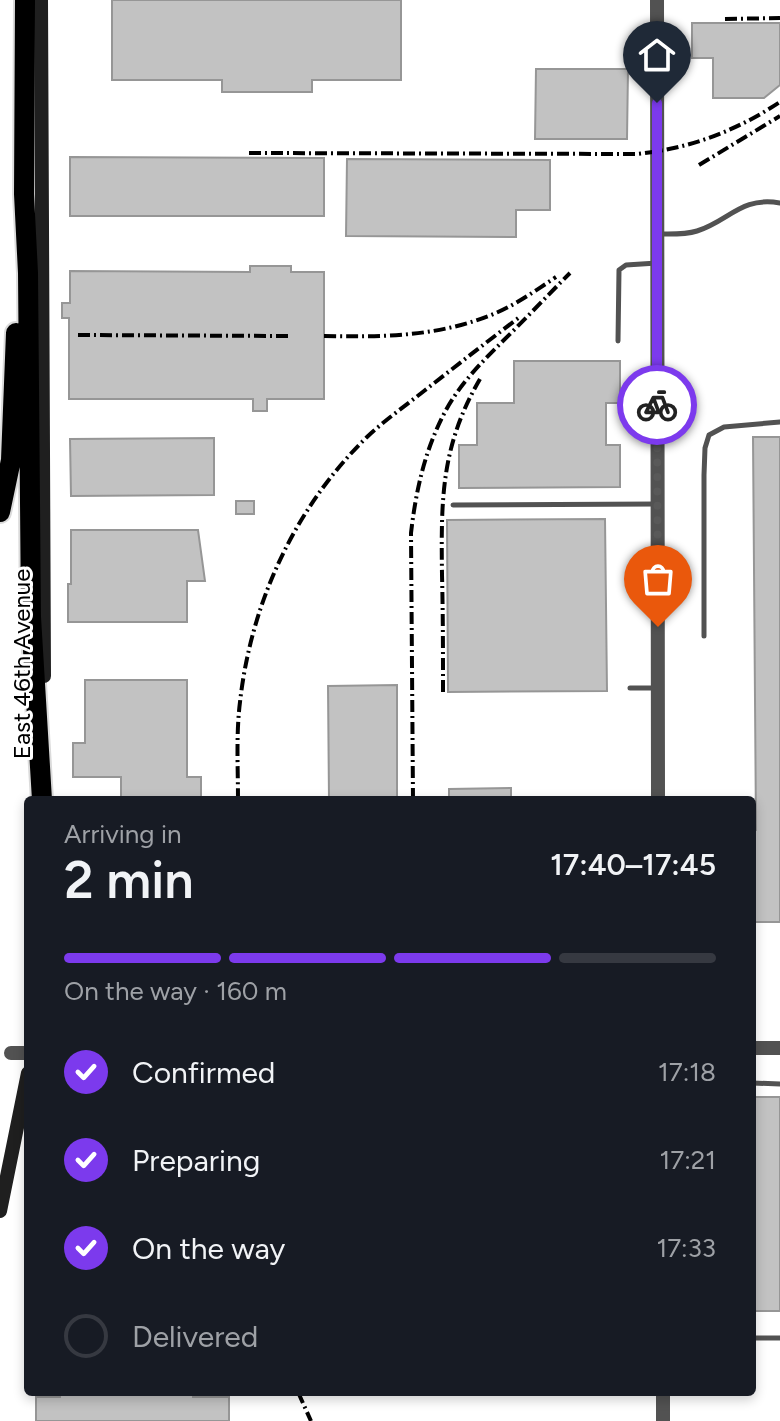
<!DOCTYPE html>
<meta charset="utf-8">
<style>
:root{--surface:#171b24;--page:#20242c;--text:#f1f3f6;--muted:#9ea1a6;--line:#363941;--accent:#7c3aed}
body{margin:0;font-family:Figtree,sans-serif;background:var(--page);color:var(--text);height:100vh;display:flex;flex-direction:column;font-size:30px;white-space:nowrap}
*{box-sizing:border-box;margin:0}
p{font-size:26px;color:var(--muted)}
.icon{flex:none;width:44px;height:44px;fill:none;stroke:currentColor;stroke-width:2;stroke-linecap:round;stroke-linejoin:round}
.map{position:relative;flex:1;overflow:hidden}
.drawer{position:absolute;left:24px;top:796px;width:732px;height:600px;display:flex;flex-direction:column;background:var(--surface);border-radius:8px;box-shadow:0 4px 12px #0003}
.drawer>*{flex:none}
.pin{position:absolute;display:grid;place-items:center;width:68px;height:68px;color:#fff;margin:-82px -34px;border-radius:50% 50% 50% 0;rotate:-45deg;box-shadow:0 0 8px #0007}
.pin .icon{rotate:45deg}
.courier{position:absolute;display:grid;place-items:center;width:80px;height:80px;margin:-40px;border:6px solid #7c3aed;border-radius:50%;background:#fff;color:#222;box-shadow:0 2px 10px #0007}
.summary em{font-style:normal;font-weight:600}
.summary div{display:flex;flex-direction:column-reverse}
.summary{display:flex;align-items:center;justify-content:space-between;height:136px;padding:0 40px}
h1{font-size:52px;font-weight:600;line-height:60px}
.bar{display:grid;grid-template-columns:repeat(4,1fr);gap:12px 8px;align-content:center;height:96px;padding:0 40px}
.bar i{height:10px;border-radius:6px;background:var(--line)}
.bar .active{background:var(--accent)}
.bar p{grid-column:span 4}
ol{padding:0 40px;list-style:none}
li{display:flex;align-items:center;gap:24px;height:88px}
li p{margin-inline-start:auto}
li .icon{padding:8px;border-radius:50%;background:var(--accent);color:#fff;stroke-width:4}
li:last-child{color:var(--muted)}
li i{width:44px;height:44px;border:4px solid var(--line);border-radius:50%}
.map>svg:first-child{display:block}
.building{fill:#c2c2c2;stroke:#969696;stroke-width:2}
.lines{fill:none;stroke-linecap:round;stroke-linejoin:round}
.motorway-casing{stroke:#dbdbdb;stroke-width:24}
.service{stroke:#525252;stroke-width:5}
.tertiary{stroke:#525252;stroke-width:14}
.secondary{stroke:#1f1f1f;stroke-width:14}
.motorway{stroke:#000;stroke-width:20}
.rail{stroke:#000;stroke-width:4;stroke-dasharray:12 4 2 4;stroke-linecap:butt}
.done{stroke:#595959;stroke-width:8;stroke-dasharray:0 14.4}
.route{stroke:#7c3aed;stroke-width:10}
.labels{text-anchor:middle;dominant-baseline:central;stroke-width:6;stroke-linejoin:round;paint-order:stroke}
.street-label{font-size:24px;fill:#000;stroke:#fff}
</style>
<div class="map">
<svg width="780" height="1421" viewBox="0 0 780 1421">
<rect width="100%" height="100%" fill="#fff"/>
<!-- building -->
<path class="building" d="M112,0H401V80H312V92H222V80H112Z
M692,23H780V85L764,98H713V58H692Z
M536,69H628L627,139H535Z
M70,157L324,158V216H70Z
M347,159L550,160V210H516V237L346,236Z
M250,266H291V272H324V399H267V411H253V399H69V318H62V303H70V271L250,272Z
M514,361H620V403H606V445H620V487L459,488V445H477V403H514Z
M753,437H780V922H752V830H756Z
M214,438V495L71,496L70,439Z
M236,501H254V514H236Z
M605,519L607,691L448,692L447,520Z
M71,530H198L205,581H187V622H68V584H71Z
M85,680H187V777H201V800H121V777H73V743H85Z
M397,685V800H329L328,686Z
M511,788V800H449V789Z
M752,1097H780V1311H752Z
M60,1392H193V1397H229V1421H36V1397H60Z"/>
<g class="lines">
<defs>
<path id="motorway" d="M25,0L24,194L28,273L31,617L42,800
M0,512L11,460L16,333"/>
</defs>
<!-- motorway casing -->
<use href="#motorway" class="motorway-casing"/>
<!-- service -->
<path class="service" d="M658,234C671,234 684,235 697,231C729,221 741,196 780,203
M618,341L619,270L626,265L657,263
M453,505L657,504
M704,636V475L705,448L709,435L724,427L780,422
M630,688H657
M752,1083L780,1084
M752,1338H780"/>
<!-- tertiary -->
<path class="tertiary" d="M657,0L658,800
M752,1048H780
M11,1053H28
M663,1392V1421"/>
<!-- secondary -->
<path class="secondary" d="M41,0L44,676
M0,1211L28,1073"/>
<!-- motorway -->
<use href="#motorway" class="motorway"/>
<!-- rail -->
<path class="rail" d="M725,19L780,18
M249,153L636,154C689,149 736,131 780,102
M699,165L780,116
M78,335L288,336
M324,336C382,337 436,337 491,315C514,306 535,291 556,277
M443,692C443,653 443,614 442,575C441,499 441,446 480,379
M238,800C238,768 236,734 240,702C251,603 295,507 367,437C385,420 405,406 424,391C456,366 488,341 521,316
M413,800L411,533C416,490 425,449 446,410C463,379 489,355 514,330C533,311 551,292 570,273
M298,1392L311,1421"/>
</g>
<g class="lines">
<!-- done -->
<path class="done" d="M657,405L658,627"/>
<!-- route -->
<path class="route" d="M657,103V405"/>
</g>
<g class="labels">
<!-- street labels -->
<g class="street-label">
<text transform="translate(21 664) rotate(-90)">East 46th Avenue</text>
</g>
</g>
</svg>
<div class="pin" style="left:658px;top:627px;background:#ea580c"><svg class="icon" aria-label="bag" viewBox="0 0 24 24"><path d="M5 8h14l-1 12H6zM9 8a3 3 0 0 1 6 0"/></svg></div>
<div class="pin" style="left:657px;top:103px;background:#1f2937"><svg class="icon" aria-label="home" viewBox="0 0 24 24"><path d="M3 11l9-7 9 7M6 9v11h12V9"/></svg></div>
<div class="courier" style="left:657px;top:405px"><svg class="icon" aria-label="bike" viewBox="0 0 24 24"><circle cx="6" cy="16" r="4"/><circle cx="18" cy="16" r="4"/><path d="M6 16l4-8h5l3 8M10 8l3 8H6M13 5h3"/></svg></div>
<section class="drawer">
<div class="summary"><div><h1>2 min</h1><p>Arriving in</p></div><em>17:40–17:45</em></div>
<div class="bar"><i class="active"></i><i class="active"></i><i class="active"></i><i></i><p>On the way · 160 m</p></div>
<ol>
<li><svg class="icon" aria-label="check" viewBox="0 0 24 24"><path d="M5 12l5 5 9-10"/></svg>Confirmed<p>17:18</p></li>
<li><svg class="icon" aria-label="check" viewBox="0 0 24 24"><path d="M5 12l5 5 9-10"/></svg>Preparing<p>17:21</p></li>
<li><svg class="icon" aria-label="check" viewBox="0 0 24 24"><path d="M5 12l5 5 9-10"/></svg>On the way<p>17:33</p></li>
<li><i></i>Delivered</li>
</ol>
</section>
</div>
